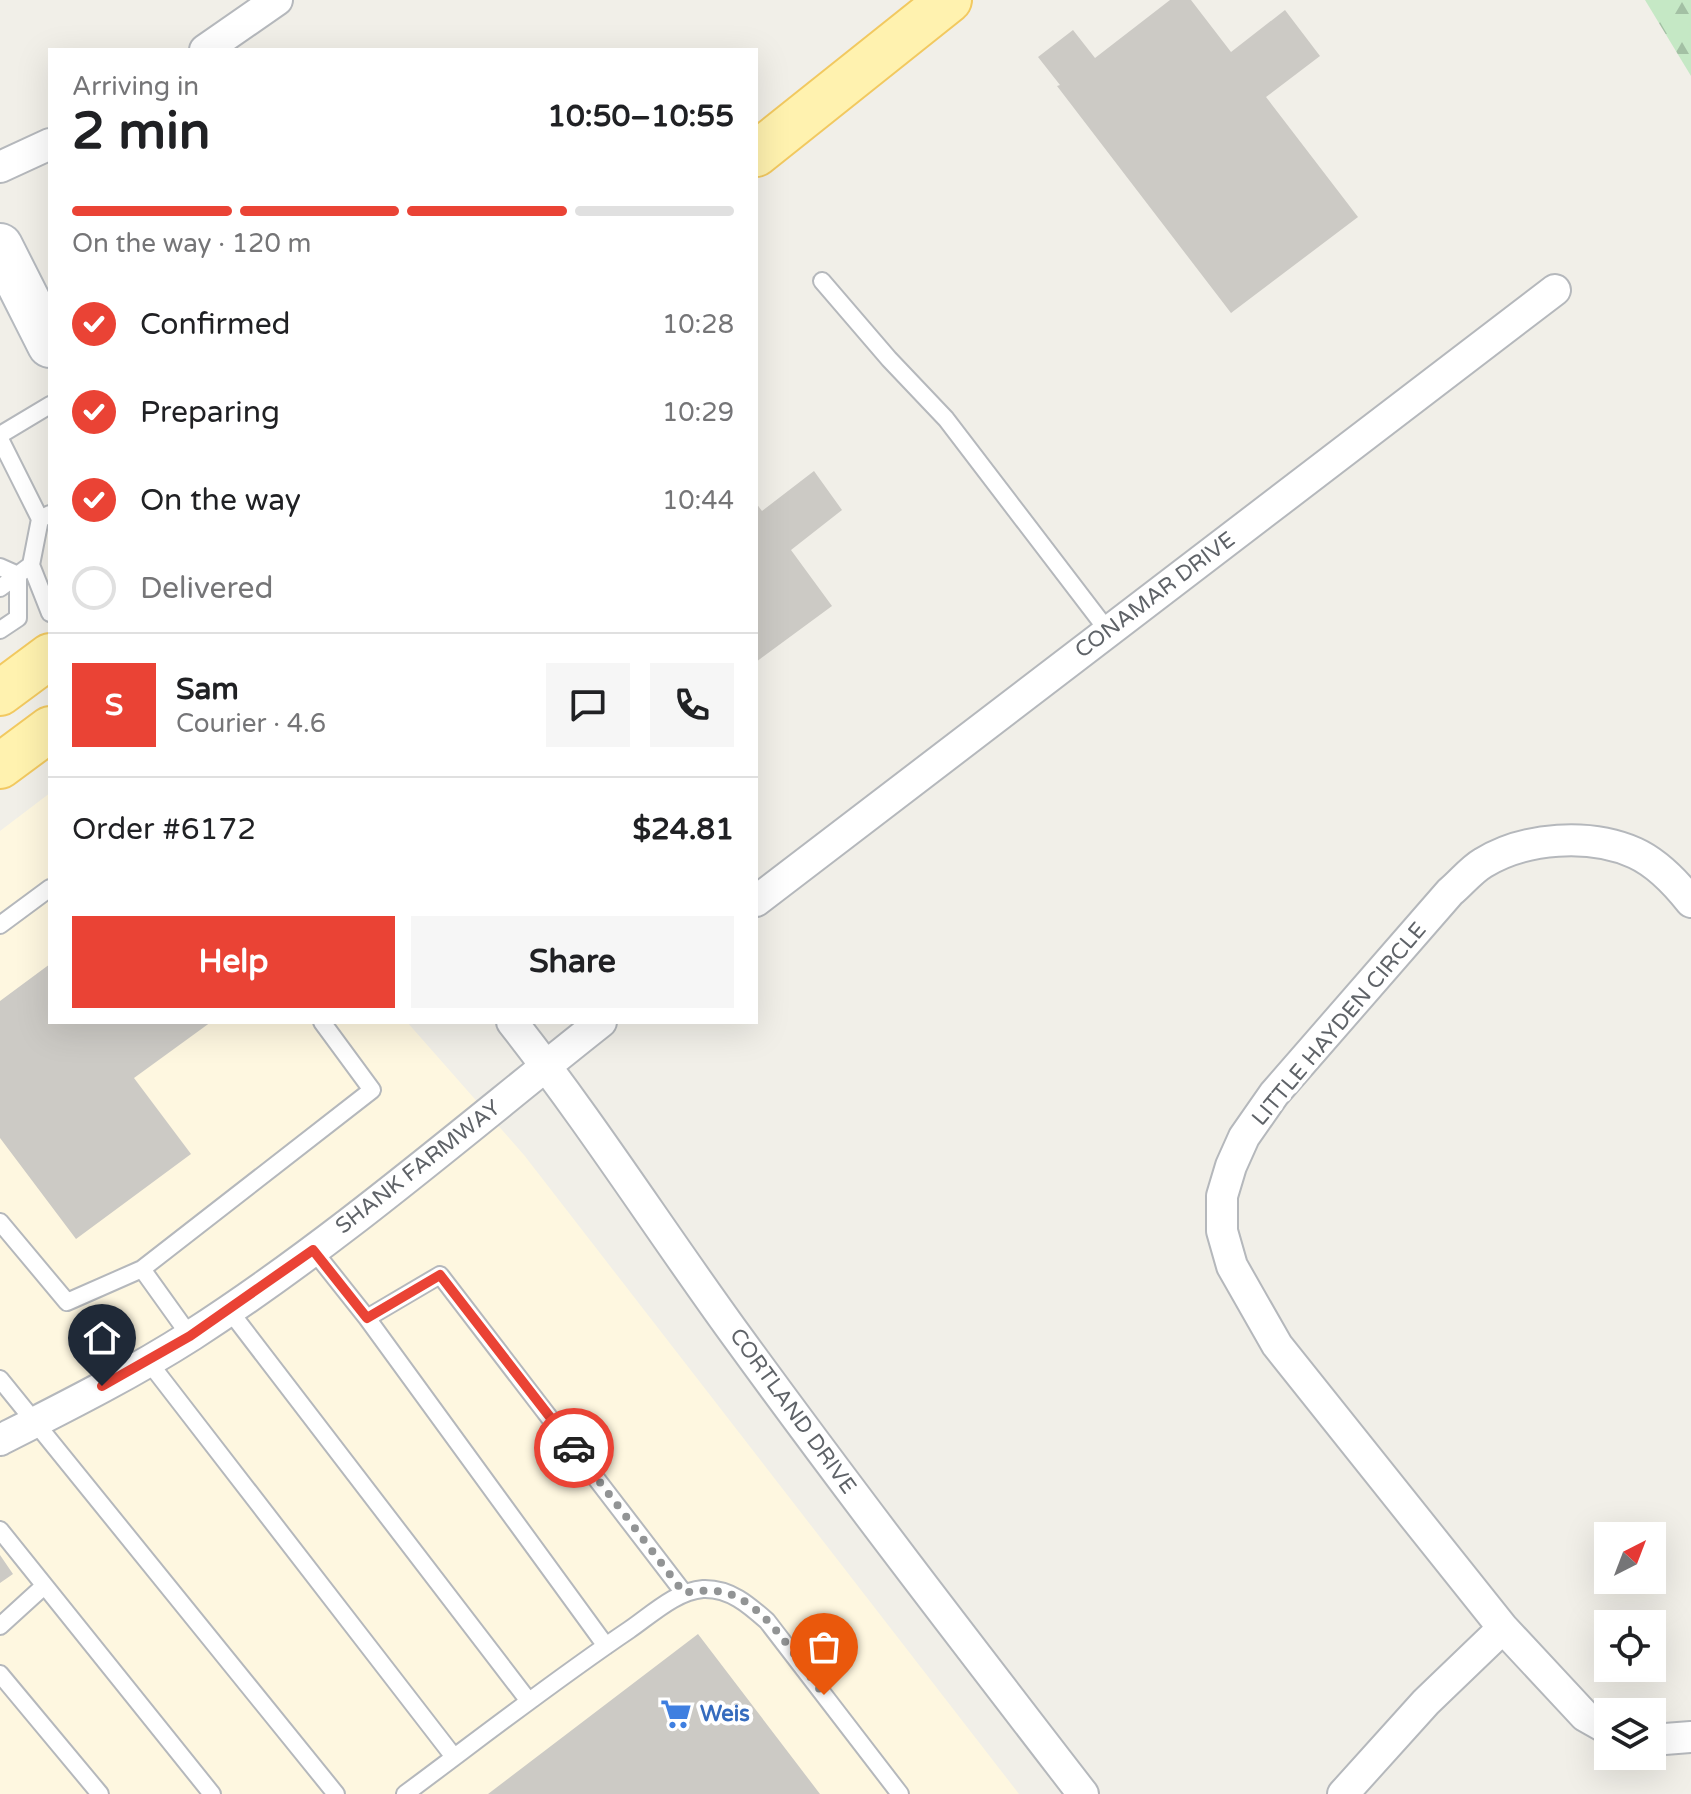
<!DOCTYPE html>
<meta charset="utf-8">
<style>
:root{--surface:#fff;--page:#f6f6f6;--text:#202124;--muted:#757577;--line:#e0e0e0;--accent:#ea4335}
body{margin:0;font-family:"Varela Round",sans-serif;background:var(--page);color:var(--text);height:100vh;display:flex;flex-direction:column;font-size:30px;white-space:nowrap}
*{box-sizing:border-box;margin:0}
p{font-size:26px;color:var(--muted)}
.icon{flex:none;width:44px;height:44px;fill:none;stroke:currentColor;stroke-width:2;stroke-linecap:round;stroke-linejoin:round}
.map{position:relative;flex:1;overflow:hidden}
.panel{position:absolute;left:48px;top:48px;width:710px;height:976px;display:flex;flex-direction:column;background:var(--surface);border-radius:0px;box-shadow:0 8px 32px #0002}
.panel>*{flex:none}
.needle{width:52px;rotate:42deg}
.buttons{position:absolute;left:1594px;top:1522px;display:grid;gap:16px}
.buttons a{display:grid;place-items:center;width:72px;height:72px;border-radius:0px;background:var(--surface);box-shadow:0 8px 32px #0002;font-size:40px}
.pin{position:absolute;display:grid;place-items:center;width:68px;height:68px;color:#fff;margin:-82px -34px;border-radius:50% 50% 50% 0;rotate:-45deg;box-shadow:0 0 8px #0007}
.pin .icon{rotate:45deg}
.courier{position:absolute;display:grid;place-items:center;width:80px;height:80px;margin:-40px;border:6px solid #ea4335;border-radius:50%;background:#fff;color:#222;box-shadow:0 2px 10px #0007}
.head em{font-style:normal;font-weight:700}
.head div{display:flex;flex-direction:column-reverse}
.head{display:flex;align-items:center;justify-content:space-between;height:136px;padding:0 24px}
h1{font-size:52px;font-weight:700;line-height:60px}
.bar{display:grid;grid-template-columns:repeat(4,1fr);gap:12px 8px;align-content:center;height:96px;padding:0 24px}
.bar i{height:10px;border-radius:6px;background:var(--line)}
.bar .active{background:var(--accent)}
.bar p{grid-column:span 4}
.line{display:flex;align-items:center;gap:20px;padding:0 24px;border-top:2px solid var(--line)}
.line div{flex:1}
.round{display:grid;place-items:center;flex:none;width:84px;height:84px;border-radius:0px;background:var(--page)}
ol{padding:0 24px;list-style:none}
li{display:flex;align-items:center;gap:24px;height:88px}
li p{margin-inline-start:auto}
li .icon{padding:8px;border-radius:50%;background:var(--accent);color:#fff;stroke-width:4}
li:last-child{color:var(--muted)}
li i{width:44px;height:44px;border:4px solid var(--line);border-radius:50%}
.button{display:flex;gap:16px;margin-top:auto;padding:16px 24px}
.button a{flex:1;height:92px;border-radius:0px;background:var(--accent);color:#fff;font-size:32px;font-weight:700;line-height:92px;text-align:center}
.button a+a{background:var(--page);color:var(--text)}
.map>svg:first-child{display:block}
.commercial{fill:#fef7e0}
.forest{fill:url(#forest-firs)}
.building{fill:#cccac5}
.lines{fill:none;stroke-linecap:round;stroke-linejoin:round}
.lane-casing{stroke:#b5b8bc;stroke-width:20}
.street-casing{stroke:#b5b8bc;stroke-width:34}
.secondary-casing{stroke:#b6babf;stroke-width:48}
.primary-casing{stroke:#f2c960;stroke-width:48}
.lane{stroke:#fff;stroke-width:16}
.street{stroke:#fff;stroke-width:30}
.secondary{stroke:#fff;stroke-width:44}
.primary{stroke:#fff2af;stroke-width:44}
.done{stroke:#929495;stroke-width:8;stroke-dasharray:0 14.4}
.route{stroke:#ea4335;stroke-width:10}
.labels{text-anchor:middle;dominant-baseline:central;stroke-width:8;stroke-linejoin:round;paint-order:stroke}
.street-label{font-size:22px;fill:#5f6368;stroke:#fff}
.shop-label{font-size:22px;font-weight:bold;fill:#366cbe;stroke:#fff;text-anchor:start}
</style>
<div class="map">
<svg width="1691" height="1794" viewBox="0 0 1691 1794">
<defs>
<pattern id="forest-firs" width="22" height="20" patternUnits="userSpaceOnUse" patternTransform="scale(2)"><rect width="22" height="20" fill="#c5e8c5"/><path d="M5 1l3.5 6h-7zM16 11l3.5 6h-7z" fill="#a3c0a4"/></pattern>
</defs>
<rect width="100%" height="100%" fill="#f1efe8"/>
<!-- commercial -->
<path class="commercial" d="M50,793V1022H407L524,1155L1019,1794H0V831Z"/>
<!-- forest -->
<path class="forest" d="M1645,0H1691V76Z"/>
<!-- building -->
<path class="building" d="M1170,0H1191L1231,52L1285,10L1320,56L1266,97L1358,217L1231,313L1057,86L1060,85L1038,57L1073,30L1095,58Z
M814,471L842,510L791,550L832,606L756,662V503L762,511Z
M50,964V1022H211L134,1078L191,1154L76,1239L0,1138V1001Z
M0,1555L13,1574L0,1583Z
M698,1634L820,1794H488Z"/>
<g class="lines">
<defs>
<path id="lane" d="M822,281L889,359L946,419L1108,631
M0,435L50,405
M0,439L40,519
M31,565L50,613
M0,567L18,575V618L0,630
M0,588L31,565L40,519L50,514
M0,925L50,888
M0,1222L67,1302L142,1269L372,1090L322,1022
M313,1250L367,1318L606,1646
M142,1269L190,1336
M229,1310L528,1700
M367,1318L440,1275L684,1593
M148,1361L454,1757
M0,1379L336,1794
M0,1530L212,1794
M0,1626L44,1586
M0,1674L100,1794
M405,1794C479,1739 552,1682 629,1630C651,1615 676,1591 703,1589C730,1588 749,1605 767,1621L900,1794"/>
<path id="street" d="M205,50L277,0
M0,167L50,144
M756,901L1555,290
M512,1022C590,1121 659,1229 733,1331C847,1488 965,1641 1083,1794
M0,1440C65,1407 131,1374 192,1335C336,1242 467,1128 601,1022
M1608,1729L1585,1716L1503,1628L1277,1345L1232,1266L1222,1231V1196L1231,1166L1244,1137L1274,1094L1450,892C1461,883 1471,870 1483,863C1525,837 1590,833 1635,853C1657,863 1676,883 1691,902
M1652,1740L1691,1737
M1343,1794L1426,1702L1503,1628"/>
<path id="secondary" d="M0,246L50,345"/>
<path id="primary" d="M756,154L949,0
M0,693L50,656
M0,766L50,729"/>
</defs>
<!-- lane casing -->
<use href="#lane" class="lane-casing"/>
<!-- street casing -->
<use href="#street" class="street-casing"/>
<!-- secondary casing -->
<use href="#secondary" class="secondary-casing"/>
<!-- primary casing -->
<use href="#primary" class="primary-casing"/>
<!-- lane -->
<use href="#lane" class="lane"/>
<!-- street -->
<use href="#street" class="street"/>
<!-- secondary -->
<use href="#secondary" class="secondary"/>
<!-- primary -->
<use href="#primary" class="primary"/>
</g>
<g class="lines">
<!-- done -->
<path class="done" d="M574,1448L684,1593C705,1589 726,1589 744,1601C775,1620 802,1667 824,1695"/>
<!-- route -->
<path class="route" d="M102,1386L190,1336L313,1250L367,1318L440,1275L574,1448"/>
</g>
<!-- icons -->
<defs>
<symbol id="supermarket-bare" viewBox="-9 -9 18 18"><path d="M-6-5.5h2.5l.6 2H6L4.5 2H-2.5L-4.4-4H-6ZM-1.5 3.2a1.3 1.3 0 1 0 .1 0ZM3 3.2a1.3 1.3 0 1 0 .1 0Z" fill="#3f7fe0" stroke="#fff" stroke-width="2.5" paint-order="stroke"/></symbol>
</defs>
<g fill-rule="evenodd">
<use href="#supermarket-bare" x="654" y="1692" width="44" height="44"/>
</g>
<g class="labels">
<!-- street labels -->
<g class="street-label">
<text transform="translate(1155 595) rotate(-37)">CONAMAR DRIVE</text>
<text transform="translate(1339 1024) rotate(-50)">LITTLE HAYDEN CIRCLE</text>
<text transform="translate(418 1167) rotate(-38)">SHANK FARMWAY</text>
<text transform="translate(793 1411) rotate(54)">CORTLAND DRIVE</text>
</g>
<!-- shop labels -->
<g class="shop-label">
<text x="700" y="1714">Weis</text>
</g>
</g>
</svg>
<div class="buttons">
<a><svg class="needle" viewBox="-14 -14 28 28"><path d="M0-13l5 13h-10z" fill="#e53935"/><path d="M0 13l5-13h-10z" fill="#757577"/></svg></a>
<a><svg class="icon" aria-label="locate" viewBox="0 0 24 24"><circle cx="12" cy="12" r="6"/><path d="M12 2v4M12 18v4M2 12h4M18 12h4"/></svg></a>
<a><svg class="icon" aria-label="layers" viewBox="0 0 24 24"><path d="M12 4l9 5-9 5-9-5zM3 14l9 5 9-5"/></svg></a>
</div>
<div class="pin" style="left:824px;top:1695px;background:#ea580c"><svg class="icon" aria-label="bag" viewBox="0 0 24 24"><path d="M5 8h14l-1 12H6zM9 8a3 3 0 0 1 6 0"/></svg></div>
<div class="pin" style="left:102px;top:1386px;background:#1f2937"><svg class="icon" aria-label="home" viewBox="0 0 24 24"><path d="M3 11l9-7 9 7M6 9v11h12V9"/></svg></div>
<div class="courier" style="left:574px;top:1448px"><svg class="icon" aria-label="car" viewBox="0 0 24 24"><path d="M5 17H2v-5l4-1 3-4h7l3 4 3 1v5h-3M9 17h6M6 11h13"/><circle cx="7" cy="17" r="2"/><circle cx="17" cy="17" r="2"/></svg></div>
<section class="panel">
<div class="head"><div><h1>2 min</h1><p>Arriving in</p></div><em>10:50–10:55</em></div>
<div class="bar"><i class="active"></i><i class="active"></i><i class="active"></i><i></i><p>On the way · 120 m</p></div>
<ol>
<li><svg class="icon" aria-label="check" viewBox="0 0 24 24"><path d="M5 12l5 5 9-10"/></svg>Confirmed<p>10:28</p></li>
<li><svg class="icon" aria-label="check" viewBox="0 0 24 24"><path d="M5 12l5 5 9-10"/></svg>Preparing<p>10:29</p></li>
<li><svg class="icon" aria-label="check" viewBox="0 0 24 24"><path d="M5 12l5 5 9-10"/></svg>On the way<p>10:44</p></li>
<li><i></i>Delivered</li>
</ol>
<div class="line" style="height:144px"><b class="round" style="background:var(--accent);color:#fff">S</b><div><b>Sam</b><p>Courier · 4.6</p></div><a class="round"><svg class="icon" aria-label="chat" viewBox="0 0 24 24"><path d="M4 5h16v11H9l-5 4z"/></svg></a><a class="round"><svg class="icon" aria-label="phone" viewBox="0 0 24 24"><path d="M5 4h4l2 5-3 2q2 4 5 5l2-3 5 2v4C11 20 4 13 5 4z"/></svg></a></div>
<div class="line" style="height:104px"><div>Order #6172</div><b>$24.81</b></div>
<div class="button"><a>Help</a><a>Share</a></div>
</section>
</div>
